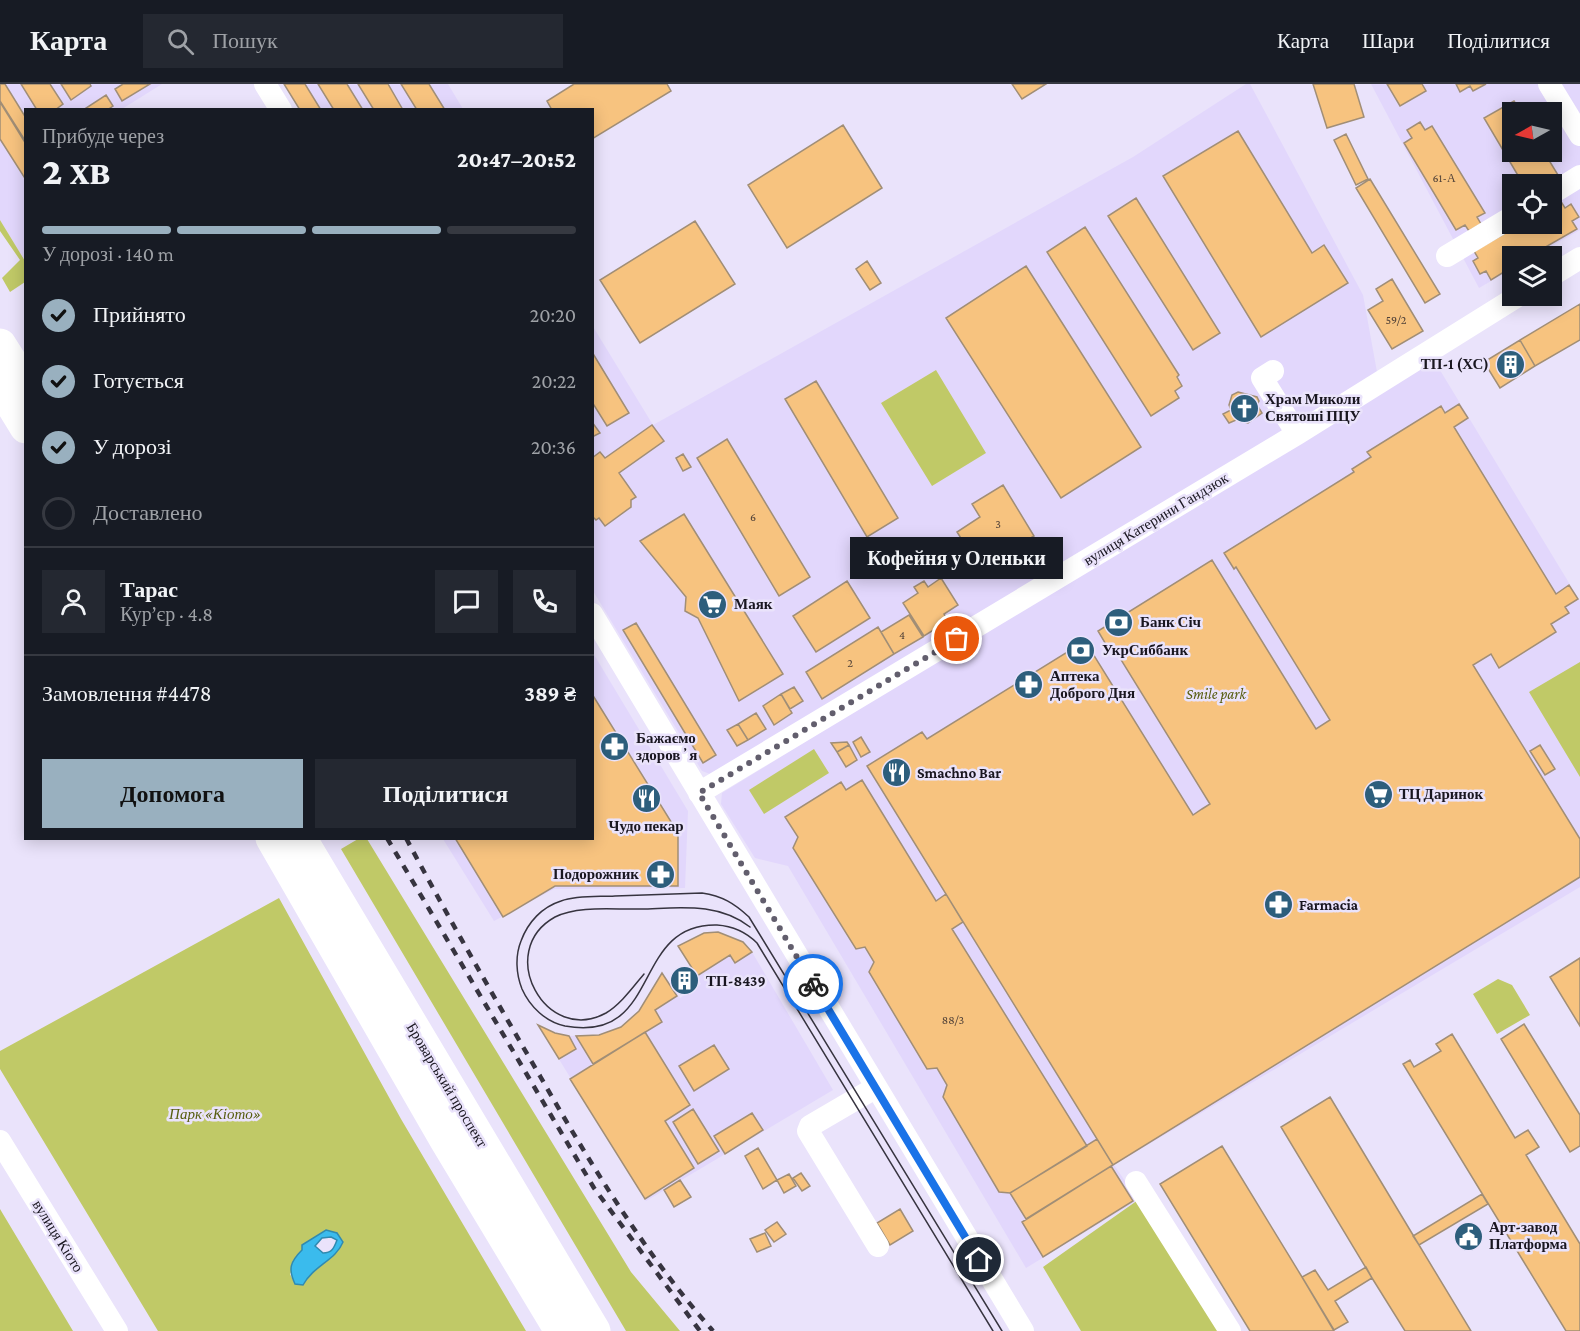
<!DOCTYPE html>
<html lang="uk">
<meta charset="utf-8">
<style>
:root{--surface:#171b24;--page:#242831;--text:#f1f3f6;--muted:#9ea1a6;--line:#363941;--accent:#99b0bf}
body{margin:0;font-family:"Crimson Pro",serif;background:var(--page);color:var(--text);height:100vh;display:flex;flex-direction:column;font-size:22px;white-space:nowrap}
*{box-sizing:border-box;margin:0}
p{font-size:20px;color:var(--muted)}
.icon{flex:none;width:33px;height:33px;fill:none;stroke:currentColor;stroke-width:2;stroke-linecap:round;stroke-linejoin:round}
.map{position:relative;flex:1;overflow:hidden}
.side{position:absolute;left:24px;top:24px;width:570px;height:732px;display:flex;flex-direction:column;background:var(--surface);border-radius:0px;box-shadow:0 3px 15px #0003}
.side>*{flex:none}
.needle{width:39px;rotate:262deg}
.buttons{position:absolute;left:1502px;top:18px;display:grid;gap:12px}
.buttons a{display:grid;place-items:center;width:60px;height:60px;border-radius:0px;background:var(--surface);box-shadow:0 3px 15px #0003;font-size:30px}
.pin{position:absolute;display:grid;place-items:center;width:51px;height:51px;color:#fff;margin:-26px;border:3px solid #fff;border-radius:50%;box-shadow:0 2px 6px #0007}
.courier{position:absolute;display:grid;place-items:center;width:60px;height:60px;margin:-30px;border:4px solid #1a73e8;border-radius:50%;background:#fff;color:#222;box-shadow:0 2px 8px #0007}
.bubble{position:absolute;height:42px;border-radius:0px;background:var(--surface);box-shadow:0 3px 15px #0003;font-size:20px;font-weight:800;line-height:42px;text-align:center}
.head em{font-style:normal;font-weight:800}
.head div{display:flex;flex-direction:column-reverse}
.head{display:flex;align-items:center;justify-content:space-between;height:102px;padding:0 18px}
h1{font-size:39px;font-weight:800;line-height:45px}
.bar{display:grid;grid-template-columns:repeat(4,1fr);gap:9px 6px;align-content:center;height:72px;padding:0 18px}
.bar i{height:8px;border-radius:4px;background:var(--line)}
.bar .active{background:var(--accent)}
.bar p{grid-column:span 4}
.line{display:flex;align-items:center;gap:15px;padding:0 18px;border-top:2px solid var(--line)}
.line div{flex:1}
.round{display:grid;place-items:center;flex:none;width:63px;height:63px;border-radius:0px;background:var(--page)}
ol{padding:0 18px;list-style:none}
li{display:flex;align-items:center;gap:18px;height:66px}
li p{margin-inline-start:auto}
li .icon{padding:6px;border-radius:50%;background:var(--accent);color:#111;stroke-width:4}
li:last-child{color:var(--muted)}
li i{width:33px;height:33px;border:3px solid var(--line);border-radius:50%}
.cta{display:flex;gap:12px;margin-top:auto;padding:12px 18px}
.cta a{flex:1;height:69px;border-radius:0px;background:var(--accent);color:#111;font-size:24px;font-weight:800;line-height:69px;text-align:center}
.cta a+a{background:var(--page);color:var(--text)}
header{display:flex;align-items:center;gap:36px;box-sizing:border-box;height:84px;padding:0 30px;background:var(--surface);border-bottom:2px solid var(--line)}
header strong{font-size:28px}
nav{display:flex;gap:33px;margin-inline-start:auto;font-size:21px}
.search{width:420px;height:54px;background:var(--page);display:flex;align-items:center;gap:15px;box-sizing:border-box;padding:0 21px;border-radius:0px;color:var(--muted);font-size:22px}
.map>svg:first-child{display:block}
.built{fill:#e2d7fc;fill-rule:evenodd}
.green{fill:#c0c967;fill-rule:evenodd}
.water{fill:#3abbed;stroke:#308ab0;stroke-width:1.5;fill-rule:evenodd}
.building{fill:#f7c37f;stroke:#a18e76;stroke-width:1.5}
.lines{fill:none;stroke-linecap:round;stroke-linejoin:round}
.minor{stroke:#fff;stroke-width:22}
.highway{stroke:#fff;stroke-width:33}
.tram{stroke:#373440;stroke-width:1.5}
.rail{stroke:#373440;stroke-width:4.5;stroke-dasharray:8 8;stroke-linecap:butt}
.done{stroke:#625e6d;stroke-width:6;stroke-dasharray:0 10.8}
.route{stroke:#1a73e8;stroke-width:8}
.labels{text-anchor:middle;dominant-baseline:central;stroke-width:5;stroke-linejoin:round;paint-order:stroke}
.number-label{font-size:12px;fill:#504138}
.poi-label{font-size:15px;font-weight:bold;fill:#191620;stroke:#eae3fb;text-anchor:start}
.street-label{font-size:15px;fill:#191620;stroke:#eae3fb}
.park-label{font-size:15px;font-style:italic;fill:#575d0f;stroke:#eae3fb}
</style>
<header>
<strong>Карта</strong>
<div class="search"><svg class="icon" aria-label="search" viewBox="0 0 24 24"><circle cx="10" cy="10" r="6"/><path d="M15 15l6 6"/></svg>Пошук</div>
<nav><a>Карта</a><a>Шари</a><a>Поділитися</a></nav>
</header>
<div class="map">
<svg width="1580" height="1247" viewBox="0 0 1580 1247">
<rect width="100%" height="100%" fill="#eae3fb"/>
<!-- built -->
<path class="built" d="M0,0H162L122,25L26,26L25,58L0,17Z
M305,0H448L463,25H321Z
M1246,0H1250L1363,211L1377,288L1297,341L710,690L702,687L593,507V375L601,370L593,374L592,241L653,341L1133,73Z
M1371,0H1580V146L1534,172H1512V185L1479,204ZM1512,28H1551V68H1512ZM1512,100H1551V140H1512Z
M0,54L25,96V177L0,136Z
M1432,273L1580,517V803L1114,1081L1138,1116L1026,1184L788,782L755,774L721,720L722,709Z
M593,569L688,727L685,804L554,805L494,837L443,755L592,754Z
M718,848L743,858L752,868L833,1006L646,1117L538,941L555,949L569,952L599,951L621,943L639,927L662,889L680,914L701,900L678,862L704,849Z"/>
<!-- green -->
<path class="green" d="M0,136L25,177V198L10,208L2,194L20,176L0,147Z
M936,286L986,369L932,402L881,319Z
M1580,578V693L1529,608Z
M814,665L829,689L764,730L749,706Z
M358,755H367L631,1188L680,1247H626L341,765Z
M279,814L401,1035L526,1247H158L0,985V967ZM326,1146L343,1157C337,1176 313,1182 303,1201L295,1200L290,1190L302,1166Z
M1498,895L1512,901L1530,931L1497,950L1473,910Z
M1138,1116L1220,1247H1081L1043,1183Z
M0,1125L73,1247H0Z"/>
<!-- water -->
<path class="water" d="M326,1146L337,1149L343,1158C336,1176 313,1182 303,1201L295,1200C288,1185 290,1178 302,1166V1161ZM331,1153L337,1156C334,1164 332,1169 323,1169L315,1162L322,1154Z"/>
<!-- building -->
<path class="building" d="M0,0H5L26,34V58L0,17Z
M21,0H50L63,20L55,26H37Z
M61,0H90L91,2L71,16Z
M123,0H150L122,17L115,5Z
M284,0H305L321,26H300Z
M318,0H347L363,26H334Z
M358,0H388L403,26H374Z
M401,0H429L445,26H417Z
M574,0H667L671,7L592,55V26H552L547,17Z
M1012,0H1046L1022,15Z
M1313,0H1354L1364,33L1327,44Z
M1387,0H1422L1426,7L1400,22Z
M1456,0H1486L1473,7L1470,2L1460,8Z
M106,11L113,22L107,26H83Z
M1514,17L1521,28H1512V68H1544L1558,91L1541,100H1523L1484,34Z
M0,18L26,60V96L0,55Z
M1420,38L1425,46L1432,42L1485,129L1477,133L1481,140L1469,147L1465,141L1456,146L1404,59L1412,54L1407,46Z
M843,41L882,104L787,164L748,101Z
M1238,47L1312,169L1324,161L1348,199L1261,253L1163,92Z
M1346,50L1368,95L1356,101L1334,56Z
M1370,95L1440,210L1425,219L1356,104Z
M1136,114L1220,249L1193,266L1108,132Z
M1560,116L1565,124L1571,120L1579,133L1572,137L1577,145L1530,172H1512V183L1491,196L1486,187L1480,190L1473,177L1478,174L1474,167L1521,140H1551V122Z
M695,137L735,200L640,259L600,196Z
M1085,143L1179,291L1177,293L1182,302L1175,307L1179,314L1151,332L1047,168Z
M867,177L881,199L870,206L856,185Z
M1026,182L1141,363L1061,414L946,234Z
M1392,195L1423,247L1392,265L1368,226L1383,217L1376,205Z
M1580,220V256L1535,282L1520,256Z
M1520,256L1535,282L1500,304L1484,278Z
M592,268L629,329L607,342L592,318Z
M816,297L898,434L867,453L785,315Z
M1238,308L1257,313L1259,317L1257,321L1262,329L1248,339L1236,336L1229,339L1223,330L1231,326L1229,321L1232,311Z
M1459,320L1468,334L1454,343L1556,510L1569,501L1578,515L1565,523L1569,529L1551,540L1556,548L1499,584L1491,570L1473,581L1580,755V793L1113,1081L867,682L922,648L927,655L1085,557L1193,731L1202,725L1210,720L1112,561L1108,564L1098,547L1212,476L1316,645L1330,636L1236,483L1234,485L1224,469L1354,388L1352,385L1371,373L1367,368L1441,322L1445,329Z
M592,338L600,349L592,353Z
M652,341L664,357L619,389L636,413L631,416V423L605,442L599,434L596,436L592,432V374L600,368L605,374Z
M727,355L810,493L779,512L697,374Z
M683,370L691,383L683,387L676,374Z
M1003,401L1034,452L980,485L971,472L961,478L953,465L964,459L957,448L980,433L972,420Z
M684,430L783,590L739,617L698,534L685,527L686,513L640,457Z
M941,494L958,521L944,530L948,537L924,552L903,519L918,509L914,503L924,497L928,503Z
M847,497L870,534L816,568L793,532Z
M909,531L923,553L894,570L881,548Z
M636,539L716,671L703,679L623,546Z
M878,543L894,570L822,615L806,588Z
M794,603L803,617L790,625L781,610Z
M592,610L678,749V802H555L503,833L455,754H592Z
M781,610L792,629L774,641L763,622Z
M756,629L766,645L748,656L738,640Z
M738,640L748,656L737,662L727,646Z
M861,653L870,668L861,673L853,658Z
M847,658L849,661L837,668L831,659Z
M849,661L857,676L846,683L837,668Z
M1540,661L1555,685L1545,691L1530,667Z
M862,696L936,817L946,810L963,838L952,845L1087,1062L1010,1109L999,1108L943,1013L947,1001L937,984L927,985L869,888L874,878L865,863L856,865L793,764L798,753L785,733L841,698L846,706Z
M718,848L743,858L752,868L735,879L730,871L697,892L678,862L704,849Z
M1580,874V942L1550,893Z
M689,885L697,899L681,909L672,896Z
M662,889L677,912L655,926L662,938L593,980L576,952L599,951L621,943L639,927Z
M1524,940L1580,1031V1062L1570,1068L1501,955Z
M538,941L555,949L569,952L576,965L559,975Z
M645,948L690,1021L665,1037L694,1084L645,1115L570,995Z
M1452,950L1515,1054L1528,1046L1539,1063L1526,1071L1580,1160V1247H1566L1403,980L1410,976L1414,983L1441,967L1436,960Z
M714,961L729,985L694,1007L679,982Z
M1330,1013L1419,1161L1471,1247H1405L1372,1194L1281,1043Z
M693,1025L719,1067L698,1080L673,1038Z
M752,1029L763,1046L725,1070L714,1052Z
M1097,1055L1113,1081L1026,1135L1010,1109Z
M1222,1062L1302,1193L1334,1247H1250L1160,1100Z
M758,1064L777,1096L763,1105L745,1072Z
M1111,1082L1133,1117L1043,1173L1022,1138Z
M801,1089L810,1102L802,1107L793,1094Z
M789,1090L796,1102L784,1109L777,1096Z
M680,1096L691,1113L674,1123L664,1106Z
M1482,1110L1488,1120L1419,1161L1413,1152Z
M900,1125L913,1147L890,1161L877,1139Z
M777,1138L786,1150L774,1158L765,1146Z
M765,1149L771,1162L757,1168L750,1155Z
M1366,1183L1372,1194L1335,1217L1348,1238L1334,1246L1302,1193L1315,1186L1328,1206Z"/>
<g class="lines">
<!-- minor -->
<path class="minor" d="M265,0L281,26
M1549,0L1580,51
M1551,110L1580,92
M1447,172L1512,133
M1551,192L1580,174
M1273,287L1262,294L1297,350
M592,530L1023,1247
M699,709L1297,350L1518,212
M875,1004L810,1042L808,1047L878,1162
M0,1057L117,1247
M1136,1098L1230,1247"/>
<!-- highway -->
<path class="highway" d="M0,261L26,302
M0,301L26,343
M272,754L446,1056L561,1247
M300,754L594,1247"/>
<!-- tram -->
<path class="tram" d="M644,890C633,903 621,920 606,929C546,962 494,867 555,833C579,821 615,826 641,825C680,824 717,818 750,843
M993,1247L757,859C746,848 732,842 717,841C630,839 663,960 565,942C546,938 530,923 522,905C516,890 515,872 521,857C528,838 542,823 561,817C578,811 598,813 615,812C644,811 673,810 702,809C722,812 734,819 749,833L1002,1247"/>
<!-- rail -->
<path class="rail" d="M387,754L594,1104L700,1247
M406,754C449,835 494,913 540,992C591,1081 645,1170 713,1247"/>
</g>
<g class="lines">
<!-- done -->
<path class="done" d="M813,900L699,709L957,555"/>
<!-- route -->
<path class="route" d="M813,900L979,1176"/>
</g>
<!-- icons -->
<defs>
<symbol id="building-disc" viewBox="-11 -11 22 22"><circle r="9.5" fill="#2d5e7c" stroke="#eae3fb"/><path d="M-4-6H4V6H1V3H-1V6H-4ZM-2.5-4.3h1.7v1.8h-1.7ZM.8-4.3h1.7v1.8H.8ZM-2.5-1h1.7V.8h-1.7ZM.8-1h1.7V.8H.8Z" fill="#fff"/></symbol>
<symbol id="church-disc" viewBox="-11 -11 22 22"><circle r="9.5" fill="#2d5e7c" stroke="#eae3fb"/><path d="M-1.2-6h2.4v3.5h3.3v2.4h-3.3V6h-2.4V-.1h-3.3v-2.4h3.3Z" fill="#fff"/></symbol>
<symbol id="supermarket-disc" viewBox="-11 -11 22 22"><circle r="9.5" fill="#2d5e7c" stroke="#eae3fb"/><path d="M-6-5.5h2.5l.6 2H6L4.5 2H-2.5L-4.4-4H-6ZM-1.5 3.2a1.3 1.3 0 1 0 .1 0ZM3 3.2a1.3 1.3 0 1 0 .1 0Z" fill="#fff"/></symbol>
<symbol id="bank-disc" viewBox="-11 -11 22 22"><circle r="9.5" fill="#2d5e7c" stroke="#eae3fb"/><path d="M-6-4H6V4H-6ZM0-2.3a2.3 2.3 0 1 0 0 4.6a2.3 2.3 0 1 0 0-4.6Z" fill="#fff"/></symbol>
<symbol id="pharmacy-disc" viewBox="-11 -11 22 22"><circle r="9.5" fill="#2d5e7c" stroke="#eae3fb"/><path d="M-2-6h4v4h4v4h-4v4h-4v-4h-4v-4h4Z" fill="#fff"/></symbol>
<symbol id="restaurant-disc" viewBox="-11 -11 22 22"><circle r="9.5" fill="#2d5e7c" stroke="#eae3fb"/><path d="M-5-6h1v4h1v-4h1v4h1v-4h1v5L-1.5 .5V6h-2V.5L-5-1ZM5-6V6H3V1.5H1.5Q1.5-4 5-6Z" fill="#fff"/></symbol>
<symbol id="civic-disc" viewBox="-11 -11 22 22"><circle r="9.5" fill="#2d5e7c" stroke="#eae3fb"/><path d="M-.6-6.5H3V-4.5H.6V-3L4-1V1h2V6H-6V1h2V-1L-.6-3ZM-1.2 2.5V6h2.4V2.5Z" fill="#fff"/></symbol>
</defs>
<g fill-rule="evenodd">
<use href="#building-disc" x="1494" y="264" width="33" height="33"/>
<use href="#church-disc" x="1228" y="308" width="33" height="33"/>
<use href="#supermarket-disc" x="696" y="504" width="33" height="33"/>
<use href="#bank-disc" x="1102" y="522" width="33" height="33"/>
<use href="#bank-disc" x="1064" y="550" width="33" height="33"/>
<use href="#pharmacy-disc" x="1012" y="584" width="33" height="33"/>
<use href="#pharmacy-disc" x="598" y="646" width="33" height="33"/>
<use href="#restaurant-disc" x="880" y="672" width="33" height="33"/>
<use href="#supermarket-disc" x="1362" y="694" width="33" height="33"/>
<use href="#restaurant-disc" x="630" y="698" width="33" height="33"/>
<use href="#pharmacy-disc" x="644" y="774" width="33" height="33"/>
<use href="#pharmacy-disc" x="1262" y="804" width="33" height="33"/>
<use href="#building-disc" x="668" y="880" width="33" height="33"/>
<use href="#civic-disc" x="1452" y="1136" width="33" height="33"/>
</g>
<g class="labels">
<!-- number labels -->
<g class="number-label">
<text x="1444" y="94">61-А</text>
<text x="1396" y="236">59/2</text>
<text x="753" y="433">6</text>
<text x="998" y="440">3</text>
<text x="902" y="551">4</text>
<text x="850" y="579">2</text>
<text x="953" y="936">88/3</text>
</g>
<!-- poi labels -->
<g class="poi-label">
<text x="1489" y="280" text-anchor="end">ТП-1 (ХС)</text>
<text x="1265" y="315">Храм Миколи<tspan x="1265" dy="17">Святоші ПЦУ</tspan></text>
<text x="734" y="520">Маяк</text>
<text x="1140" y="538">Банк Січ</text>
<text x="1102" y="566">УкрСиббанк</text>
<text x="1050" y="592">Аптека<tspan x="1050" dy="17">Доброго Дня</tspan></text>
<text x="636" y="654">Бажаємо<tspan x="636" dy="17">здоровʼя</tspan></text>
<text x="917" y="689">Smachno Bar</text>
<text x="1399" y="710">ТЦ Даринок</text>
<text x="646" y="742" text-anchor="middle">Чудо пекар</text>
<text x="639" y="790" text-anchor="end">Подорожник</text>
<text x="1299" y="821">Farmacia</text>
<text x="706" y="897">ТП-8439</text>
<text x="1489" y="1143">Арт-завод<tspan x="1489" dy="17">Платформа</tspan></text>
</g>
<!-- street labels -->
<g class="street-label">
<text transform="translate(1156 435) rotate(-31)">вулиця Катерини Гандзюк</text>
<text transform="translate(447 1001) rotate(59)">Броварський проспект</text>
<text transform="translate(58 1152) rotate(58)">вулиця Кіото</text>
</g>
<!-- park labels -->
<g class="park-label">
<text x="1216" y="610">Smile park</text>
<text x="215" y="1030">Парк «Кіото»</text>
</g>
</g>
</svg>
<div class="buttons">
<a><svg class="needle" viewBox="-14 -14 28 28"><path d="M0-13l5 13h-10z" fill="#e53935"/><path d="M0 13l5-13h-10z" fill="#9ea1a6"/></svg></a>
<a><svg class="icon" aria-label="locate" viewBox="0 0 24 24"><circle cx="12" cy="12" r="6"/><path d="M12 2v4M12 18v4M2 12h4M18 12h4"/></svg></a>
<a><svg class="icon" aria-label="layers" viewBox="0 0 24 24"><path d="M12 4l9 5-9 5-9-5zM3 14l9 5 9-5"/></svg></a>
</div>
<div class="pin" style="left:957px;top:555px;background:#ea580c"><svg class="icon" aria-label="bag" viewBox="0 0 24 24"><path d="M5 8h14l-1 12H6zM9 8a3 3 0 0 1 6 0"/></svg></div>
<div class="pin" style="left:979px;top:1176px;background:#1f2937"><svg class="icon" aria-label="home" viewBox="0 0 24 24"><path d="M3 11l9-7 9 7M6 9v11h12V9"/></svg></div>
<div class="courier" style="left:813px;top:900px"><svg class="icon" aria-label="bike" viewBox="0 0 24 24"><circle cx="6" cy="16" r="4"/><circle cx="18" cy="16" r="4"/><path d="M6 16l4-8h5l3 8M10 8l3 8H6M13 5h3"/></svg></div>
<div class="bubble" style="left:850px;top:453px;width:213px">Кофейня у Оленьки</div>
<section class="side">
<div class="head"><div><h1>2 хв</h1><p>Прибуде через</p></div><em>20:47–20:52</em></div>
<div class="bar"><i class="active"></i><i class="active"></i><i class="active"></i><i></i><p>У дорозі · 140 m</p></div>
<ol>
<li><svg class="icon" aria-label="check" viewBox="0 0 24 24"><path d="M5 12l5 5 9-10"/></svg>Прийнято<p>20:20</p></li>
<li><svg class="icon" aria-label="check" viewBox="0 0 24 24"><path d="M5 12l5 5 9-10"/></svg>Готується<p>20:22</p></li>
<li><svg class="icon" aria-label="check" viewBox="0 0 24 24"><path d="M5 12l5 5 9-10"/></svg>У дорозі<p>20:36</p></li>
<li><i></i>Доставлено</li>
</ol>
<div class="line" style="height:108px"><a class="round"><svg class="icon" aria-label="person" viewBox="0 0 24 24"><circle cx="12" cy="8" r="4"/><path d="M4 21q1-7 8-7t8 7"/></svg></a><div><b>Тарас</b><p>Кур’єр · 4.8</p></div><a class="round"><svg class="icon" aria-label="chat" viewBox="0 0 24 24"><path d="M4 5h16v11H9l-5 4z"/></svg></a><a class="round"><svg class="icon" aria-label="phone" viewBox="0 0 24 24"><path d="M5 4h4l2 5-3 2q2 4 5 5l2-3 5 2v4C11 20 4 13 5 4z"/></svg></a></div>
<div class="line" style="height:78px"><div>Замовлення #4478</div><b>389 ₴</b></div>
<div class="cta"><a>Допомога</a><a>Поділитися</a></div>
</section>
</div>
